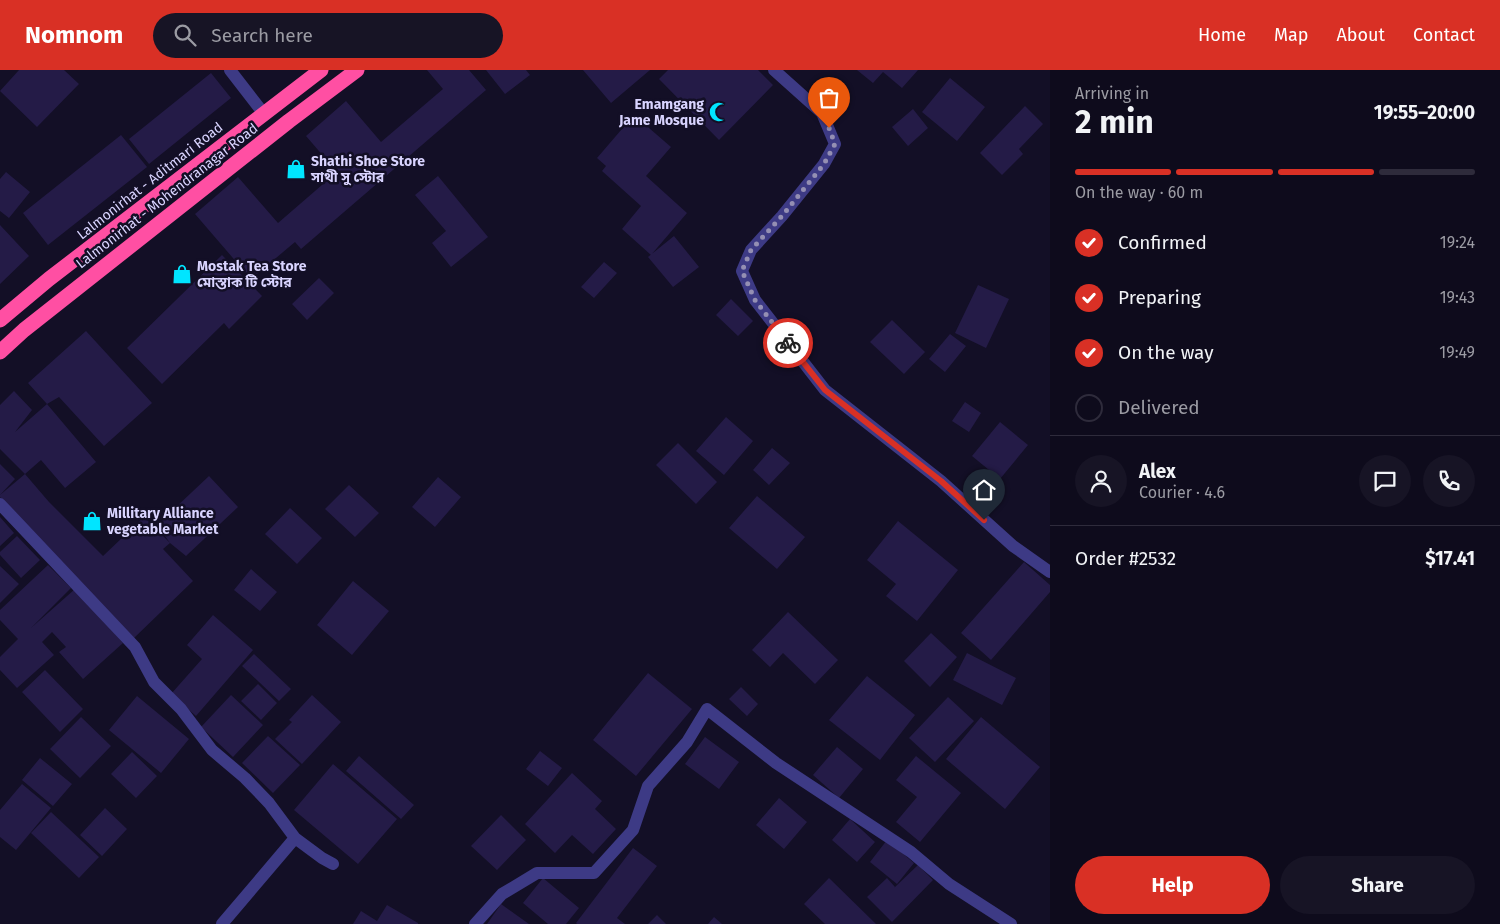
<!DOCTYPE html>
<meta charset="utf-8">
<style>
:root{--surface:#0e0b1c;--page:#171425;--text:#f1f3f6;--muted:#9b9ba3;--line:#2e2b3b;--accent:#d93025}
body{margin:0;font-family:"Fira Sans","Noto Sans Bengali",sans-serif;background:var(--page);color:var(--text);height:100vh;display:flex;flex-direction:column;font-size:19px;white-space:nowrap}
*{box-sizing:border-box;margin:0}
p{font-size:16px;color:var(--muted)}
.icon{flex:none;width:28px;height:28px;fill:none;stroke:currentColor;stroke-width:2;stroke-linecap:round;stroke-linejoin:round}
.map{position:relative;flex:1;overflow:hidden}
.details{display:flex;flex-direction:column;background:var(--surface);width:450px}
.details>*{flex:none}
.pin{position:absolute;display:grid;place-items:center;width:42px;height:42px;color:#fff;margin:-51px -21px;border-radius:50% 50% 50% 0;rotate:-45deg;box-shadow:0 0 5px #0007}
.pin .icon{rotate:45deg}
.courier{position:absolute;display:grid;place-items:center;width:50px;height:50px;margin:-25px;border:4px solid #d93025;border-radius:50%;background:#fff;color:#222;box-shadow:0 1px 6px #0007}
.overview em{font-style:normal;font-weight:700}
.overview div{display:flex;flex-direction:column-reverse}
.overview{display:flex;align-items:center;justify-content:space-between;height:85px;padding:0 25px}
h1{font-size:32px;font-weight:700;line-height:38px}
.bar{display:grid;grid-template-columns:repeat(4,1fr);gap:8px 5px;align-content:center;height:60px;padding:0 25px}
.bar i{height:6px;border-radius:4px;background:var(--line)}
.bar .active{background:var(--accent)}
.bar p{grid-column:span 4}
.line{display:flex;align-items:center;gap:12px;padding:0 25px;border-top:1px solid var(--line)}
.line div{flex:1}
.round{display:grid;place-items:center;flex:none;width:52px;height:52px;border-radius:26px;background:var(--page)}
ol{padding:0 25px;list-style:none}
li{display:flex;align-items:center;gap:15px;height:55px}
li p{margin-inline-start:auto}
li .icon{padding:5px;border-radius:50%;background:var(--accent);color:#fff;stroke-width:4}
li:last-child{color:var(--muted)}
li i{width:28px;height:28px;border:2px solid var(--line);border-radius:50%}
.action{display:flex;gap:10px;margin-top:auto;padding:10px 25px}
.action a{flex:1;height:58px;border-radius:30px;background:var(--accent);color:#fff;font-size:20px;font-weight:700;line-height:58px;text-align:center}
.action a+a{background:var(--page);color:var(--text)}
header{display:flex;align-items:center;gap:30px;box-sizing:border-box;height:70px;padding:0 25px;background:var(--accent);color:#fff}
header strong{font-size:24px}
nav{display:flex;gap:28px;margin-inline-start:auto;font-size:18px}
.search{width:350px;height:45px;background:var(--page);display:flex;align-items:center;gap:12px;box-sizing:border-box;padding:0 18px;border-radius:28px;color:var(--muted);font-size:19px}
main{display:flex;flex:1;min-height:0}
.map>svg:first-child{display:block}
.building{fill:#241b47}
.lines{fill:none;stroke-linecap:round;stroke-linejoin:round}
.minor{stroke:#3d3a85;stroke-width:12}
.highway{stroke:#ff4fa3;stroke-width:15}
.done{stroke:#948fb3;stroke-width:5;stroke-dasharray:0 9}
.route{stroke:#d93025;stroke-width:6}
.labels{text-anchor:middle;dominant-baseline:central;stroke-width:5;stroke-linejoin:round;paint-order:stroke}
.poi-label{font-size:14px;font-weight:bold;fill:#d9d4ff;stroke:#130f26;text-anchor:start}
.street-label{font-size:14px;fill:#d9d4ff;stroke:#130f26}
</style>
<header>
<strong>Nomnom</strong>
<div class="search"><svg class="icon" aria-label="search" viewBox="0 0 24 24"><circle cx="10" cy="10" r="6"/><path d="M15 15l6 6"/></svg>Search here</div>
<nav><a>Home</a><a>Map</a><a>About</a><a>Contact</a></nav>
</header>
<main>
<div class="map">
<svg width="1050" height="854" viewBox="0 0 1050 854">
<rect width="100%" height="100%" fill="#130f26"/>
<!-- building -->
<path class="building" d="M19,0H64L79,14L37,57L0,21Z
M427,0H469L486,20L301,179L295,172L251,209L195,144L238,107L278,153L337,102L306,66L346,31L381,72L443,19Z
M486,0H526L530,5L505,24Z
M583,0H650L611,33Z
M668,0H758L773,15L719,70L659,9Z
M857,0H918L902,18L883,2L873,13Z
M211,3L231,28L149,94L129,69Z
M950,8L985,37L957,71L922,42Z
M1025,36L1043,54L1019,79L1023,84L1002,105L980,83Z
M913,39L928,58L908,76L892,57Z
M634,45L671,77L646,106L687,143L651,185L622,159L641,136L602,101L606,96L597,88Z
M121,65L147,97L48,175L23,143Z
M6,102L30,122L9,148L0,141V109Z
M438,106L488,167L451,197L432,173L446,161L415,125Z
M0,155L29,186L0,214Z
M674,166L699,197L673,217L648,187Z
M222,185L262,226L229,259L224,253L162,314L127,278Z
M604,192L617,203L594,228L581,217Z
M319,208L334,223L307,250L292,234Z
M978,215L1009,229L986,278L955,263Z
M731,229L753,251L738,266L716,245Z
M892,250L925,282L904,304L870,272Z
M86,261L152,333L104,376L59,327L47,334L96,392L65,418L41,390L25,404L0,379V335L14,321L32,340L15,362L47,334L28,313Z
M950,264L966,276L945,302L929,289Z
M965,332L981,343L969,362L952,351Z
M726,347L753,371L724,405L696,381Z
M1000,352L1028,375L1000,409L972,386Z
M678,373L717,412L696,434L656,395Z
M772,378L790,393L769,415L753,400Z
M0,394L15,409L0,425Z
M25,404L49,432L103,486L144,447L170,473L157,455L209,406L238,437L186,486L170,473L163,479L193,511L134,568L0,427V425Z
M438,407L461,427L435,457L412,437Z
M349,415L379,443L355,467L325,439Z
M757,426L805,467L777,499L729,458Z
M290,438L322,468L297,494L265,464Z
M0,447L14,463L0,476Z
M898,451L958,500L917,551L886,526L896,514L867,490Z
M17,466L40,490L21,508L0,485V482Z
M1024,492L1050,515V522L991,590L961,563Z
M48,495L71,518L31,558L75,519L123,573L83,609L59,582L66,577L52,562L42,572L54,585L17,618L0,600V587L18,569L0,550V540Z
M0,496L19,514L0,533Z
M251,499L277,522L260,541L234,520Z
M353,511L389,541L352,585L317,555Z
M788,542L838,590L815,614L783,583L770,597L752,580Z
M213,545L253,580L196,646L171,624L202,589L187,575Z
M931,563L957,587L930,617L904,591Z
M967,583L1016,608L1002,635L953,610Z
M254,584L291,619L279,631L242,596Z
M45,600L83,639L60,662L22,622Z
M648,603L692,639L636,706L593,670Z
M867,606L915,645L880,690L829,650Z
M258,614L277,633L261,650L241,631Z
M741,617L758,634L747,646L729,629Z
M231,625L263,655L233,687L201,657Z
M312,625L341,652L302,694L275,669L292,652L289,650Z
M137,626L189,669L161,703L109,660Z
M948,627L974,651L935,692L909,668Z
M81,647L111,676L80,708L50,679Z
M981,647L1040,697L1005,739L946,689Z
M268,666L300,695L273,723L242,693Z
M705,667L739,692L719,719L685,694Z
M837,677L863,699L839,728L813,705Z
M540,681L562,698L548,716L526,699Z
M132,682L157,706L136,728L111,704Z
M359,686L414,735L401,749L346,701Z
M916,686L961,723L920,772L896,752L917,727L896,710Z
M40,688L72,714L53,736L22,710Z
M333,694L397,749L358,794L294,740Z
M572,703L602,731L595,739L616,759L593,784L572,765L555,783L525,754Z
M22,714L51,738L16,780L0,767V740Z
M779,728L807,752L784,779L756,755Z
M105,738L127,759L102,786L80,765Z
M51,742L99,787L79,808L31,763Z
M501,745L526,770L497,800L471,776Z
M850,749L875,772L857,792L832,770Z
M887,770L914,793L897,814L870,792Z
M633,778L657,796L617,848L625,854H577L576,853Z
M918,795L933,810L892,852L867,827L887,808L895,817L894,818Z
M543,808L579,838L566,854H548L523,833Z
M829,808L876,854H825L804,834Z
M501,834L529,854H487Z
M387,835L418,853V854H353L361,841L377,851Z
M657,845L666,854H648Z
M714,847L722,854H708Z"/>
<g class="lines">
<!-- minor -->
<path class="minor" d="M230,0L264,44
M774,0L822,43L835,74L824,94L782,146L751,180L742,201L755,230L825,320L941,411L1013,476L1050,502
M0,434L135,577L154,612L181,639L212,680L245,708L269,733L295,768L322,788L333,794
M222,854L295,768
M475,854L502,824L537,803H594L633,760L648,716L687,672L707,639L776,693L911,782L949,814L1011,854"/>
<!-- highway -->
<path class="highway" d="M0,250L49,209L321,0
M0,282L24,260L289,51L357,0"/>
</g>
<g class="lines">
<!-- done -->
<path class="done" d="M788,273L755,230L742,201L751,180L782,146L824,94L835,74L829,58"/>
<!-- route -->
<path class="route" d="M788,273L825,320L941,411L984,450"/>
</g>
<!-- icons -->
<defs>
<symbol id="mosque-bare" viewBox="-9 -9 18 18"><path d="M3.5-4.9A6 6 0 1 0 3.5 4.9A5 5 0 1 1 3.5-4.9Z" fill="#00e5ff" stroke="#130f26" stroke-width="2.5" paint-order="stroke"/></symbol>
<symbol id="shop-bare" viewBox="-9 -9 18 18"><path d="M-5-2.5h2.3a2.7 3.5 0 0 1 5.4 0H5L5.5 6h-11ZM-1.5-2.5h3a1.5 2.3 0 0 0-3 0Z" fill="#00e5ff" stroke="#130f26" stroke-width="2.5" paint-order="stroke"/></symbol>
</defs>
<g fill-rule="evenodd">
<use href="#mosque-bare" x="705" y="28" width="28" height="28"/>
<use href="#shop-bare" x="282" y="85" width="28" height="28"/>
<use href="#shop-bare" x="168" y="190" width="28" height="28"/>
<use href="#shop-bare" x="78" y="437" width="28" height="28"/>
</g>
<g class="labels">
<!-- poi labels -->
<g class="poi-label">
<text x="704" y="34" text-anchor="end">Emamgang<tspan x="704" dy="16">Jame Mosque</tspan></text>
<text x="311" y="91">Shathi Shoe Store<tspan x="311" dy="16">সাথী সু স্টোর</tspan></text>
<text x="197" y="196">Mostak Tea Store<tspan x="197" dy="16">মোস্তাক টি স্টোর</tspan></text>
<text x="107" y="443">Millitary Alliance<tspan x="107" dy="16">vegetable Market</tspan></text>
</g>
<!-- street labels -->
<g class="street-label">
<text transform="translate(150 111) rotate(-38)">Lalmonirhat - Aditmari Road</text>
<text transform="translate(167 126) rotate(-38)">Lalmonirhat - Mohendranagar Road</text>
</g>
</g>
</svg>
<div class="pin" style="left:829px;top:58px;background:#ea580c"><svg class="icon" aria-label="bag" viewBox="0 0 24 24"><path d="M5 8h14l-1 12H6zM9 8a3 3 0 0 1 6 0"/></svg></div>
<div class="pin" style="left:984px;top:450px;background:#1f2937"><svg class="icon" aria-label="home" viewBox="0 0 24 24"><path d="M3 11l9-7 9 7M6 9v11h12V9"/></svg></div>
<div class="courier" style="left:788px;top:273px"><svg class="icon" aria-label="bike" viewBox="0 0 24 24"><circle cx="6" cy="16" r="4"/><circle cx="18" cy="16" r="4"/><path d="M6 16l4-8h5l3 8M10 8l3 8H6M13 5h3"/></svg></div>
</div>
<section class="details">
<div class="overview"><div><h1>2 min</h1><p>Arriving in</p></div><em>19:55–20:00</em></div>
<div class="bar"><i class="active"></i><i class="active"></i><i class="active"></i><i></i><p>On the way · 60 m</p></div>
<ol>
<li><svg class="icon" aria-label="check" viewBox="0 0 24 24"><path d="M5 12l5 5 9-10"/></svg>Confirmed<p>19:24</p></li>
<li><svg class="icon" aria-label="check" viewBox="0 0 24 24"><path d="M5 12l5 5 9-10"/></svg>Preparing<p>19:43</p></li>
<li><svg class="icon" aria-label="check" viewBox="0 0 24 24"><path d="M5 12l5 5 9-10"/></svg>On the way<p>19:49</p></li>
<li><i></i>Delivered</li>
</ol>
<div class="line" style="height:90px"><a class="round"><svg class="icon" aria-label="person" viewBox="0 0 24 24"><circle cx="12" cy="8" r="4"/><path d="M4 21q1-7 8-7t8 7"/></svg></a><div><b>Alex</b><p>Courier · 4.6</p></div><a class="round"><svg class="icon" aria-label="chat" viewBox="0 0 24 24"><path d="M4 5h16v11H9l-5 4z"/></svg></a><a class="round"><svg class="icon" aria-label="phone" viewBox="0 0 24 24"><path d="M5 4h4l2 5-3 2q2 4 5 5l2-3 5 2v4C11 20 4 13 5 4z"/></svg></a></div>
<div class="line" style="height:65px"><div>Order #2532</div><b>$17.41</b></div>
<div class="action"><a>Help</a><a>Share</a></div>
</section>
</main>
